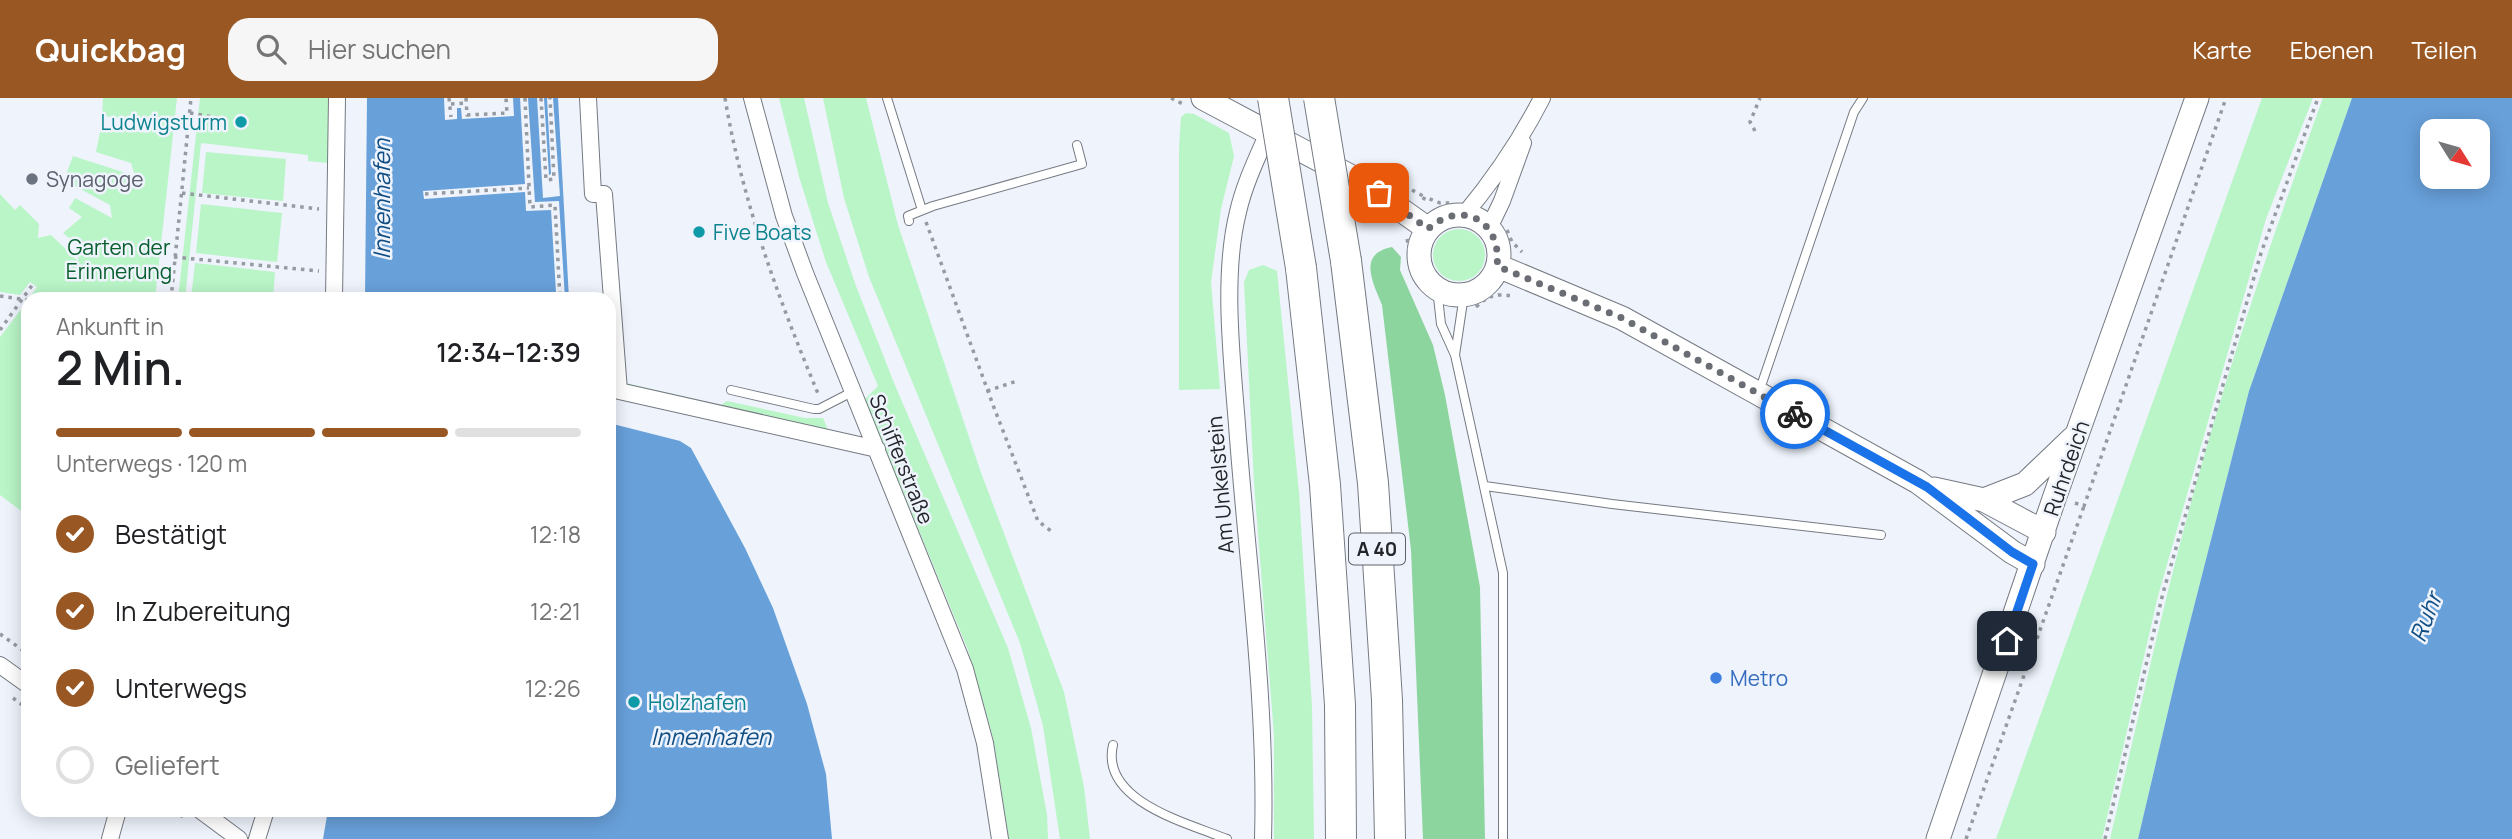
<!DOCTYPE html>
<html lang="de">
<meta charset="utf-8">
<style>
:root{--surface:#fff;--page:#f6f6f6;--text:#202124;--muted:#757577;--line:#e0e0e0;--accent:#995823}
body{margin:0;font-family:Manrope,sans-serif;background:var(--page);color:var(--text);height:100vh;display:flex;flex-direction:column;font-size:26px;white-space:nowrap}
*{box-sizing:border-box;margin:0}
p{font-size:23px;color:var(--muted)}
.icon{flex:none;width:38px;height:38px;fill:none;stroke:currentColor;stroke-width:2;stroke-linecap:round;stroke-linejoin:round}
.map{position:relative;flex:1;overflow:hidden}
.panel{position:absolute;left:21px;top:194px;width:595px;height:525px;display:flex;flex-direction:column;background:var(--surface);border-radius:21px;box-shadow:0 4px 18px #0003}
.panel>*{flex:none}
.needle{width:46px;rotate:127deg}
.fabs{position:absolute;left:2420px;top:21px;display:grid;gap:14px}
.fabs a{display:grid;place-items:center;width:70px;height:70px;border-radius:14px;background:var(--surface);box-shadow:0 4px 18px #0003;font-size:35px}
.pin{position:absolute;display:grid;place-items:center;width:60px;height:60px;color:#fff;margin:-30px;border-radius:14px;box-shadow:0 4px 10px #0006}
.courier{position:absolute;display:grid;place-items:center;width:70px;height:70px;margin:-35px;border:5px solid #1a73e8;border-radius:50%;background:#fff;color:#222;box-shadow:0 2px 9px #0007}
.head em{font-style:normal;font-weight:600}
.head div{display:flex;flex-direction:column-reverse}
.head{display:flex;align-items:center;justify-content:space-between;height:119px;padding:0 35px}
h1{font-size:46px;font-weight:600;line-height:52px}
.bar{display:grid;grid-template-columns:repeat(4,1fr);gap:10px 7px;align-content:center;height:84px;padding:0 35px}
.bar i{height:9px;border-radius:5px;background:var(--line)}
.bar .current{background:var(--accent)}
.bar p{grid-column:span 4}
ol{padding:0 35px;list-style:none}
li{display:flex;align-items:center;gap:21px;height:77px}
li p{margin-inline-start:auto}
li .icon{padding:7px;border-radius:50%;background:var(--accent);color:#fff;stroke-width:4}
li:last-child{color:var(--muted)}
li i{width:38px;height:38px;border:4px solid var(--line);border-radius:50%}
header{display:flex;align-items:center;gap:42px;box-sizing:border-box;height:98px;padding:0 35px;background:var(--accent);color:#fff}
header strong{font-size:33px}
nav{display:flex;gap:38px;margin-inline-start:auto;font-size:24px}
.search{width:490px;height:63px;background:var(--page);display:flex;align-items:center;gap:18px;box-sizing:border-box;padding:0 24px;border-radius:21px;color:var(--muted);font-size:26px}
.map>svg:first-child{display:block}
.green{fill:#b9f5c7}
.forest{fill:#8dd59f}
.water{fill:#68a0da;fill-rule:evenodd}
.pier{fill:#eef3fc}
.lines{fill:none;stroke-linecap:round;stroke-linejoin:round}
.lane-casing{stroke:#757a82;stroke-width:10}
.street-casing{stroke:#757a82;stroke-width:18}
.secondary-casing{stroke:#757a82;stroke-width:25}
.highway-casing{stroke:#757a82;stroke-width:32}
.path{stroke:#969aa1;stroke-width:3.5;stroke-dasharray:3.5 5;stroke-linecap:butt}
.lane{stroke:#fff;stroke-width:8}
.street{stroke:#fff;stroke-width:16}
.secondary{stroke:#fff;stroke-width:23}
.highway{stroke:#fff;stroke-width:30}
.highway-bridge-casing{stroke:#757a82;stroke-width:32;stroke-linecap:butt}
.highway-bridge{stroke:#fff;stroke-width:30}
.done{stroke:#6a6d73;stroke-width:7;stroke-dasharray:0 12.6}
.route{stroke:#1a73e8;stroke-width:9}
.culture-dot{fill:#0f9aa8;stroke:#eef3fc;stroke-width:2.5}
.worship-dot{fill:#6b7280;stroke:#eef3fc;stroke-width:2.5}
.shop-dot{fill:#3f7fe0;stroke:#eef3fc;stroke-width:2.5}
.labels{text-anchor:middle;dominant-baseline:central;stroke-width:5;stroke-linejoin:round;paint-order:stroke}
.shield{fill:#eef3fc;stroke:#606368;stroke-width:2}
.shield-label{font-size:19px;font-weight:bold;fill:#232529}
.culture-label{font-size:21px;fill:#0d838f;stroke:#eef3fc;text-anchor:start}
.worship-label{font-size:21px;fill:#5b616d;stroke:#eef3fc;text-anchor:start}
.park-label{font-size:21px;fill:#095e2e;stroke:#eef3fc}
.street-label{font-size:21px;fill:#232529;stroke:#eef3fc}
.shop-label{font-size:21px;fill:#366cbe;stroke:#eef3fc;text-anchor:start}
.water-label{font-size:23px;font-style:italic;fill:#104d83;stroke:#eef3fc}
</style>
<header>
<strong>Quickbag</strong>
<div class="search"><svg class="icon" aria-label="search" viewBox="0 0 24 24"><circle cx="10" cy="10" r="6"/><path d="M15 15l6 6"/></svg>Hier suchen</div>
<nav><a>Karte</a><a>Ebenen</a><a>Teilen</a></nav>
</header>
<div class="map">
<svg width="2512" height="741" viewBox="0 0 2512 741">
<rect width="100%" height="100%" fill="#eef3fc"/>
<!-- green -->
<path class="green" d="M103,0H177L155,201H47L30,199L37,189L30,184L20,197L0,194V96L15,112L20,107L39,126L38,140L51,137L78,163L79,148L63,135L82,119L69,110L75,100L112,120L110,107L64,82L73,58L135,78L131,65L96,54L101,29L148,35L142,22L102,18Z
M200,0H331L328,65L308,63V57L201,45L185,201H178Z
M779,0H804L828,105L856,188L894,285L1008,550L1031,630L1047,717L1048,741H1009L993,639L968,552L865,301L878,288L826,164L800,82Z
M823,0H866L898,127L980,372L1064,594L1084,689L1090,741H1060L1043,628L1020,545L869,179L844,100Z
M2262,0H2313L2266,121L2158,498L2102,741H1996Z
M2323,0H2352L2249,293L2177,575L2138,741H2110C2129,660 2147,578 2167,497C2208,329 2263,163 2323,0Z
M1186,15L1194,16L1229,35L1234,58L1221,111L1211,184L1220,291L1179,292V49L1181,19Z
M206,54L286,61L283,103L202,95Z
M607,88L614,116L625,285L721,307L727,303L805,320H823L830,337L622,291Z
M201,106L282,115L277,164L196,155Z
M1433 157a26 26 0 1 1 52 0a26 26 0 1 1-52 0Z
M195,165L275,174L273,201H191Z
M1263,167L1277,173L1299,394L1312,609L1314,741H1274V637L1254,385L1244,184L1249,172Z
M25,206L28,207V418L0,397V239Z"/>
<!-- forest -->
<path class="forest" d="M1392,149L1401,159L1400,172L1433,247L1445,297L1480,489L1485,741H1423L1411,452L1382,207C1373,184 1357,156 1392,149Z"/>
<!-- water -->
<path class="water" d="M367,0H558L569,201H365Z
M2352,0H2512V741H2138L2177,575L2249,293ZM2478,33V79H2432V33Z
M609,325L680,343L691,350L745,450L773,510L807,606L826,676L832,741H323L328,712H609Z"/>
<!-- pier -->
<path class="pier" d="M444,0H513L514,18L462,21L461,10H457V21L445,22Z
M520,0H528L535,104L559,103L565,201H449L556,194L551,112L526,113L525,94L424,101L423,93L525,86Z
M537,0H544L549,77L551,76L547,0H553L560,98L543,100Z"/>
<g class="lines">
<defs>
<path id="lane" d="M887,0L922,112
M909,123L908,118L933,108L1082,66L1077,47
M1437,190L1441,226L1455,257L1503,475V741
M1455,257L1464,197
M731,292L814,311H819L852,294
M1759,294L1854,14L1863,0
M1485,388L1612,406L1881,437
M1113,647C1100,703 1187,725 1227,741"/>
<path id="street" d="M588,0L593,96H604L619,293L877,351
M752,0L784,118L805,175L965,571L985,645L1000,741
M1464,117C1494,81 1521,41 1542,0
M1489,130L1502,103L1523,45
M334,201L337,0
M0,567L28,587
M200,712L239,741
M110,741L118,712
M257,741L266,712
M1263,741C1267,603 1247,464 1237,327C1232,262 1222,177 1238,114C1244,87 1257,60 1268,35"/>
<path id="secondary" d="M1203,0L1363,85L1428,131
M1419 157a40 40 0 1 1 80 0a40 40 0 1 1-80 0Z
M1498,168L1622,220L1918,384L2012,454L2033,466
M1934,391L1984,402L2044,434
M1984,402L2025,386L2072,341
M1938,741L2055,398L2197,0"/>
<path id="highway" d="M1346,163L1373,385L1387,602L1390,741
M1301,170L1325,387L1340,607L1341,741"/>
</defs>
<!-- lane casing -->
<use href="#lane" class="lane-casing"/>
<!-- street casing -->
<use href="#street" class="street-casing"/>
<!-- secondary casing -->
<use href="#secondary" class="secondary-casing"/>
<!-- highway casing -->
<use href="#highway" class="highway-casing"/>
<!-- path -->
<path class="path" d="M449,0L451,19
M466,0L467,17L507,15L506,0
M525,0L530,109L555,107L560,201
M541,0L546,82L554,81L550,0
M725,0C742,103 779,202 819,298
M1171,0L1183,6
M451,6L466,5
M190,15L225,21
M1755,33L1750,24L1760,0
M1412,92L1425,99
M182,95L319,111
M425,96L529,90
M1423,102L1425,99L1440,105H1452
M926,124L993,307L1038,423L1051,433
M1507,132L1512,144L1522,154
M1407,141C1413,164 1407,169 1423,192
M174,159L319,173
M0,198L28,202
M171,201L191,0
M509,201L560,198
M1476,209C1488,198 1495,195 1512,198
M0,232L33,186
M987,293L1017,283
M2075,405L2084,408L2226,0
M0,536L28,556
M13,600L28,611
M173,712L183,719
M1966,741L2084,408
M2105,741L2163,495L2261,155L2318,0"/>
<!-- lane -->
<use href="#lane" class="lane"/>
<!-- street -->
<use href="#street" class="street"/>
<!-- secondary -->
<use href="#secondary" class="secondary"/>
<!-- highway -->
<use href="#highway" class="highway"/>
<defs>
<path id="highway-bridge" d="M1273,0L1301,170
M1319,0L1346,163"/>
</defs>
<!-- highway-bridge casing -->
<use href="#highway-bridge" class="highway-bridge-casing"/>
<!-- highway-bridge -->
<use href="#highway-bridge" class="highway-bridge"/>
</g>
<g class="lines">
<!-- done -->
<path class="done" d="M1379,95L1428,131C1463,100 1502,124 1497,168L1622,220L1795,316"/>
<!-- route -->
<path class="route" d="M1795,316L1927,389L2012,454L2033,466L2007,543"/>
</g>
<!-- markers -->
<g class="culture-dot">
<circle cx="241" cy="24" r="7"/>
<circle cx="699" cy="134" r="7"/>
<circle cx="634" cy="604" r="7"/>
</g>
<circle class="worship-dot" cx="32" cy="81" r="7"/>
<circle class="shop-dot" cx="1716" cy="580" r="7"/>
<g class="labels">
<!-- shield labels -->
<rect class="shield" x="1349" y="435.5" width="56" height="31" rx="5"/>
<g class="shield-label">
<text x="1377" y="451">A 40</text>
</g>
<!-- culture labels -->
<g class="culture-label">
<text x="227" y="24" text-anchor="end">Ludwigsturm</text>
<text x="713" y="134">Five Boats</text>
<text x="648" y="604">Holzhafen</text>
</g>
<!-- worship labels -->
<g class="worship-label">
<text x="46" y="81">Synagoge</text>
</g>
<!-- park labels -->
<g class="park-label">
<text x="119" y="149">Garten der<tspan x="119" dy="24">Erinnerung</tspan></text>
</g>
<!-- street labels -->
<g class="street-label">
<text transform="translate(902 361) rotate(68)">Schifferstraße</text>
<text transform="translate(2066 370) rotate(-71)">Ruhrdeich</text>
<text transform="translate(1220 387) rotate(-95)">Am Unkelstein</text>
</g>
<!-- shop labels -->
<g class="shop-label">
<text x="1730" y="580">Metro</text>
</g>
<!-- water labels -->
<g class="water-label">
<text transform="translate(381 101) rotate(-90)">Innenhafen</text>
<text transform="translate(2425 519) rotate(-69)">Ruhr</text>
<text x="711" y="638">Innenhafen</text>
</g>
</g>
</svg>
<div class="fabs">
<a><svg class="needle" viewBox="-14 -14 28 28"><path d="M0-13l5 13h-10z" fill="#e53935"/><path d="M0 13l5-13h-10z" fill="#757577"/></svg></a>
</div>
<div class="pin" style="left:1379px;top:95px;background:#ea580c"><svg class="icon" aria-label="bag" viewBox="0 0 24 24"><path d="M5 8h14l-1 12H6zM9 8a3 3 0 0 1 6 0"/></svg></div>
<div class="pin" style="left:2007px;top:543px;background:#1f2937"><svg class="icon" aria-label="home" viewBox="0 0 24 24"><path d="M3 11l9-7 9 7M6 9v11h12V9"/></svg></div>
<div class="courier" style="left:1795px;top:316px"><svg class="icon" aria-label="bike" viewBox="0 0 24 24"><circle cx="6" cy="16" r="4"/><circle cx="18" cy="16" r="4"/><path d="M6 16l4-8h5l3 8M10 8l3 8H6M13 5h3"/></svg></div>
<section class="panel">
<div class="head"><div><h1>2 Min.</h1><p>Ankunft in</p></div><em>12:34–12:39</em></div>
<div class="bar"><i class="current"></i><i class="current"></i><i class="current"></i><i></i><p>Unterwegs · 120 m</p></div>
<ol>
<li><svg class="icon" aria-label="check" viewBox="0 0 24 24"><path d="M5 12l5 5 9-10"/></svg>Bestätigt<p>12:18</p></li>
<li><svg class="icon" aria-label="check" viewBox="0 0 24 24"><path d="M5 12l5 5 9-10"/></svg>In Zubereitung<p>12:21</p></li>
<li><svg class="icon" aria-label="check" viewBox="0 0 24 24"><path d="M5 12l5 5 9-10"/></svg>Unterwegs<p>12:26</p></li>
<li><i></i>Geliefert</li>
</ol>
</section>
</div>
